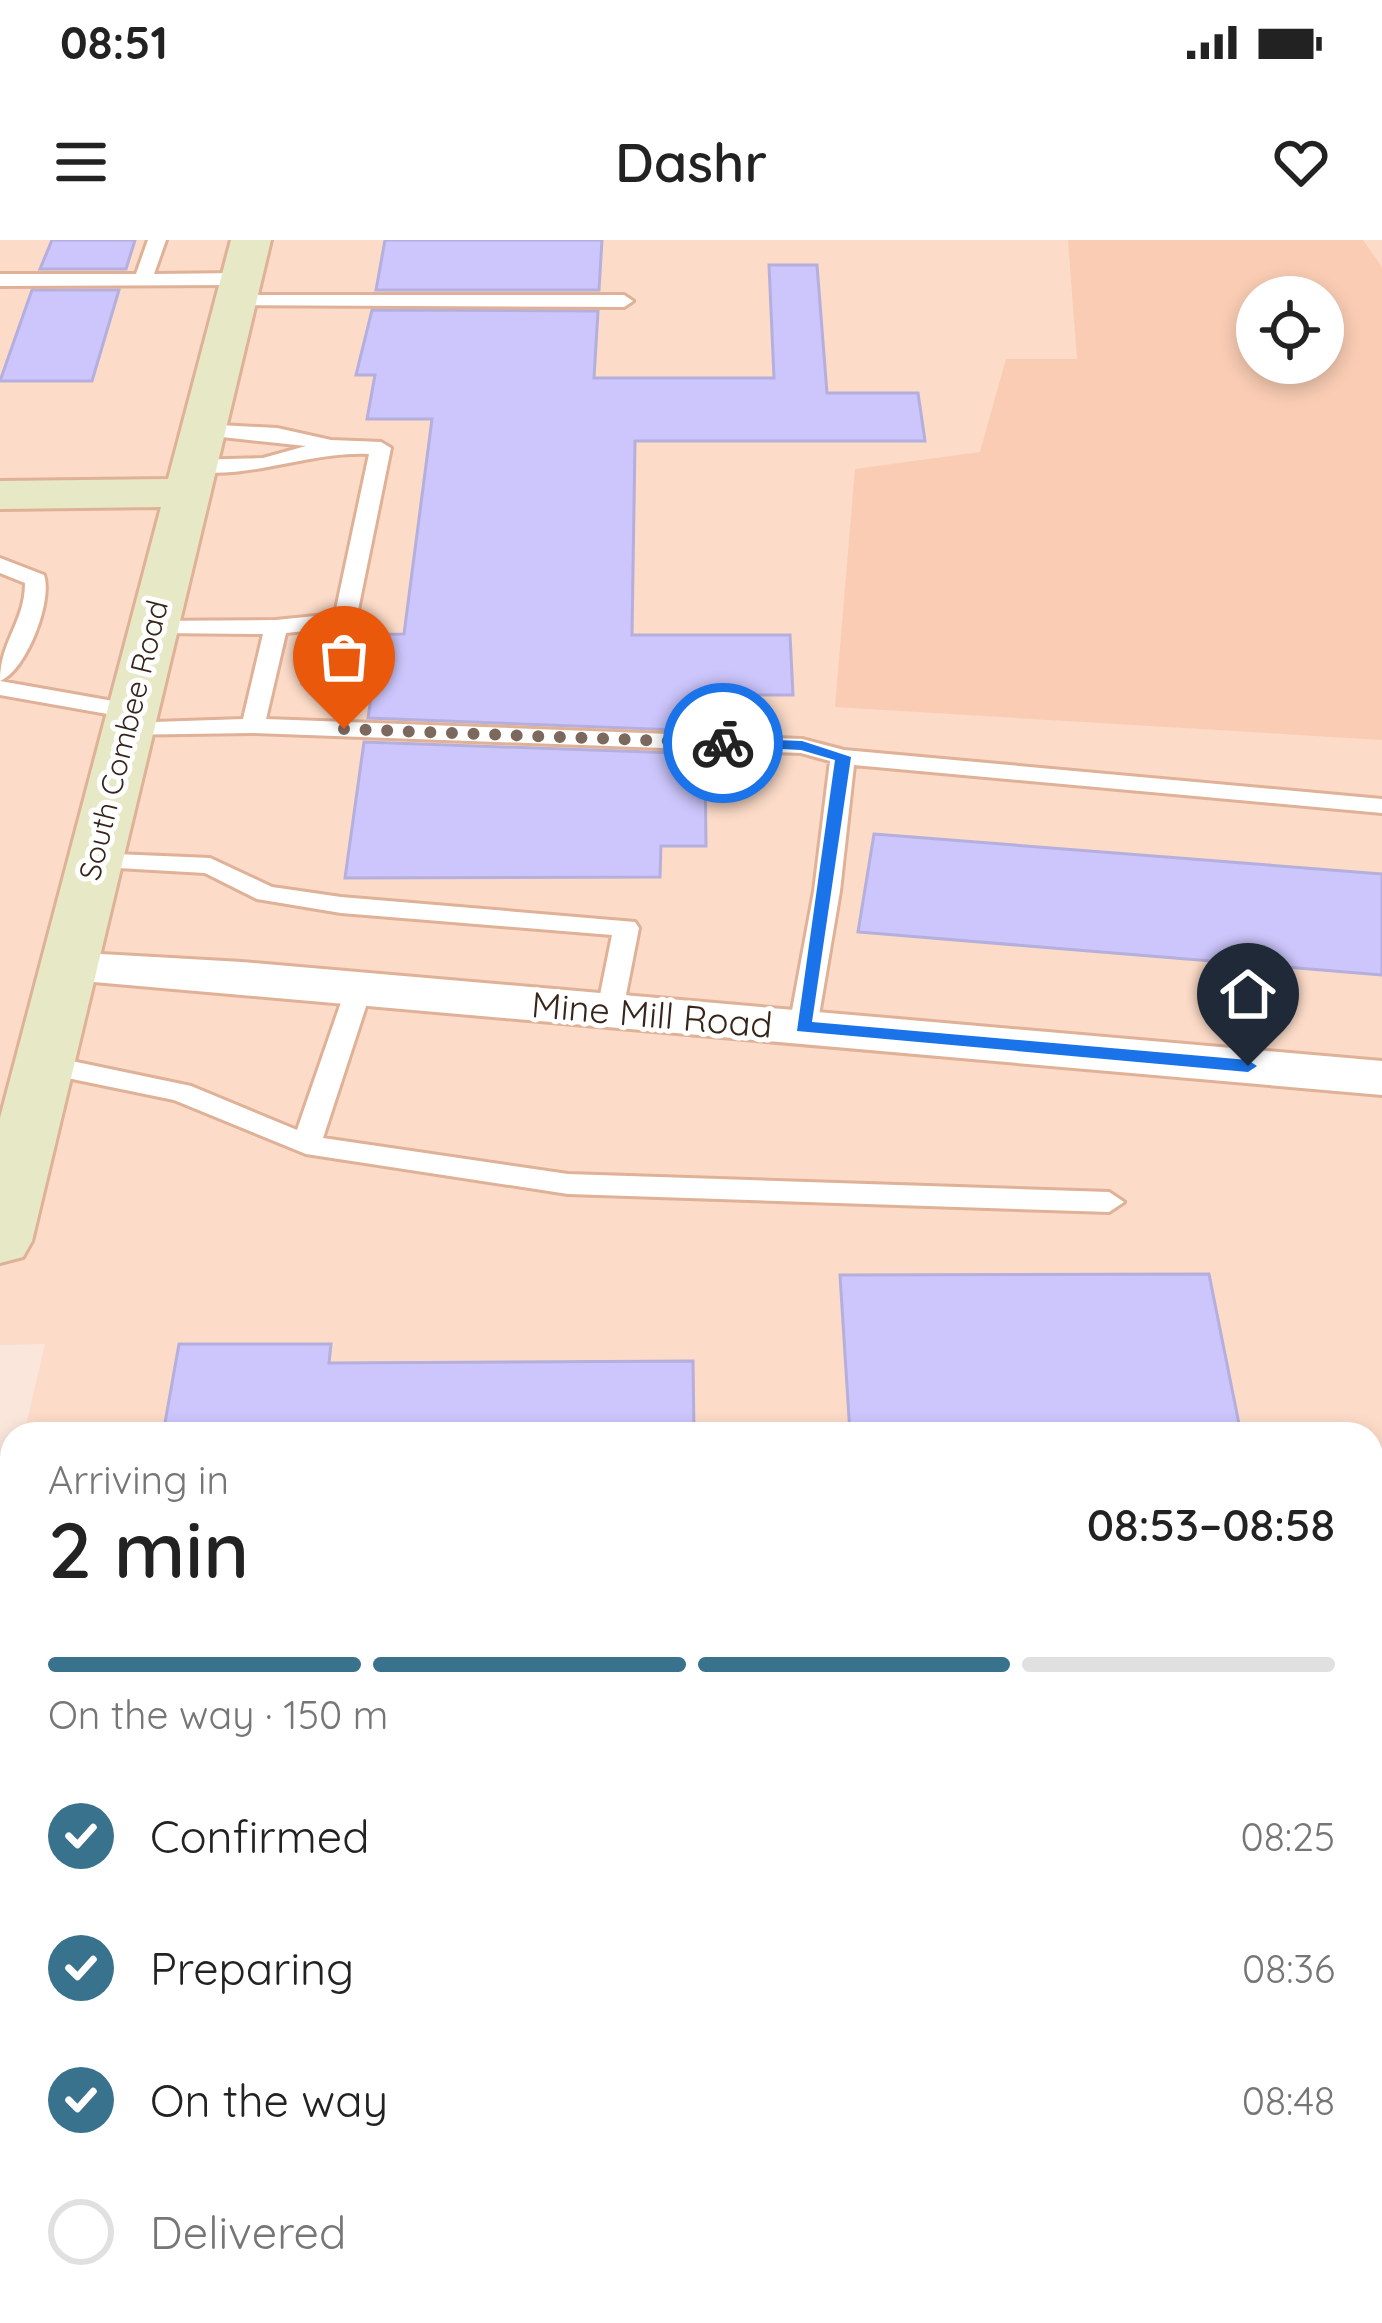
<!DOCTYPE html>
<meta charset="utf-8">
<style>
:root{--surface:#fff;--page:#f2f2f2;--text:#222;--muted:#767676;--line:#e0e0e0;--accent:#39728c}
body{margin:0;font-family:Quicksand,sans-serif;background:var(--page);color:var(--text);height:100vh;display:flex;flex-direction:column;font-size:45px;white-space:nowrap}
*{box-sizing:border-box;margin:0}
p{font-size:39px;color:var(--muted)}
.icon{flex:none;width:66px;height:66px;fill:none;stroke:currentColor;stroke-width:2;stroke-linecap:round;stroke-linejoin:round}
.map{position:relative;flex:1;overflow:hidden}
.side{position:absolute;left:0px;top:1182px;width:1383px;height:903px;display:flex;flex-direction:column;background:var(--surface);border-radius:36px 36px 0 0;box-shadow:0 6px 18px #0003}
.side>*{flex:none}
.tools{position:absolute;left:1236px;top:36px;display:grid;gap:24px}
.tools a{display:grid;place-items:center;width:108px;height:108px;border-radius:50%;background:var(--surface);box-shadow:0 6px 18px #0003;font-size:60px}
.pin{position:absolute;display:grid;place-items:center;width:102px;height:102px;color:#fff;margin:-123px -51px;border-radius:50% 50% 50% 0;rotate:-45deg;box-shadow:0 0 12px #0007}
.pin .icon{rotate:45deg}
.courier{position:absolute;display:grid;place-items:center;width:120px;height:120px;margin:-60px;border:9px solid #1a73e8;border-radius:50%;background:#fff;color:#222;box-shadow:0 3px 15px #0007}
.overview em{font-style:normal;font-weight:600}
.overview div{display:flex;flex-direction:column-reverse}
.overview{display:flex;align-items:center;justify-content:space-between;height:204px;padding:0 48px}
h1{font-size:78px;font-weight:600;line-height:90px}
.bar{display:grid;grid-template-columns:repeat(4,1fr);gap:18px 12px;align-content:center;height:144px;padding:0 48px}
.bar i{height:15px;border-radius:9px;background:var(--line)}
.bar .current{background:var(--accent)}
.bar p{grid-column:span 4}
ol{padding:0 48px;list-style:none}
li{display:flex;align-items:center;gap:36px;height:132px}
li p{margin-inline-start:auto}
li .icon{padding:12px;border-radius:50%;background:var(--accent);color:#fff;stroke-width:4}
li:last-child{color:var(--muted)}
li i{width:66px;height:66px;border:6px solid var(--line);border-radius:50%}
.status{display:flex;justify-content:space-between;align-items:center;height:84px;padding:0 60px;background:var(--surface);direction:ltr}
.status svg{height:33px;fill:currentColor}
header{display:flex;justify-content:space-between;align-items:center;height:156px;padding:0 48px;background:var(--surface);font-size:54px;font-weight:600}
.map>svg:first-child{display:block}
.built{fill:#fcdbc8;fill-rule:evenodd}
.green{fill:#f9ccb3;fill-rule:evenodd}
.building{fill:#ccc6fc;stroke:#b4afdc;stroke-width:3}
.lines{fill:none;stroke-linecap:round;stroke-linejoin:round}
.lane-casing{stroke:#dfb197;stroke-width:6}
.street-casing{stroke:#dfb197;stroke-width:6}
.secondary-casing{stroke:#dfb197;stroke-width:6}
.lane{fill:#fff;fill-rule:evenodd}
.street{fill:#fff;fill-rule:evenodd}
.secondary{fill:#e7e8c6;fill-rule:evenodd}
.rail-casing{stroke:#806e63;stroke-width:15}
.rail{stroke:#fff;stroke-width:10;stroke-dasharray:33;stroke-linecap:butt}
.route{fill:#1a73e8}
.done{stroke:#7b695e;stroke-width:12;stroke-dasharray:0 21.6}
.labels{text-anchor:middle;dominant-baseline:central;stroke-width:10;stroke-linejoin:round;paint-order:stroke}
.far-street-label{font-size:30px;fill:#37251b;stroke:#fff}
.street-label{font-size:36px;fill:#37251b;stroke:#fff}
</style>
<div class="status"><b>08:51</b><svg viewBox="0 0 49 12"><path d="M0 12V9h3v3zM5 12V6h3v6zM10 12V3h3v9zM15 12V0h3v12zM26 1h20v11H26zM47 4h2v5h-2z"/></svg></div>
<header><svg class="icon" aria-label="menu" viewBox="0 0 24 24"><path d="M4 6h16M4 12h16M4 18h16"/></svg>Dashr<svg class="icon" aria-label="heart" viewBox="0 0 24 24"><path d="M12 20l-8-8c-3-5 5-10 8-4 3-6 11-1 8 4z"/></svg></header>
<div class="map">
<svg width="1382" height="2083" viewBox="0 0 1382 2083">
<rect width="100%" height="100%" fill="#fae6db"/>
<!-- built -->
<path class="built" d="M0,0H1382V2083H0V1295L12,1244V2073H1371V1194H24L45,1104L0,1105ZM1257,57H1323V123H1257Z"/>
<!-- green -->
<path class="green" d="M1068,0H1363L1382,27V500L835,467L855,229L980,212L1006,119H1077ZM1257,57H1323V123H1257Z"/>
<!-- building -->
<path class="building" d="M52,0H135L126,29H40Z
M385,0H602L599,50H376Z
M769,25H817L827,153H918L925,201H635L632,395H790L793,455H703L704,491L368,478L373,444H302L311,395L404,394L432,179H367L375,135H356L372,70L598,71L594,138H774Z
M32,50H119L92,141H0Z
M364,502L705,514L706,606H661L660,637L345,638Z
M874,594L1382,634V735L858,692Z
M1209,1034L1241,1194H850L840,1035Z
M179,1104H331L329,1123L693,1121L694,1194H163Z"/>
<g class="lines">
<defs>
<path id="lane" d="M148,0H166L154,34L240,33L249,39L240,45L0,46V34H136Z
M234,55H624L633,61L624,67L227,65L225,61Z
M201,184L277,188L331,200L381,202L391,208L356,380L345,387L286,393L266,479L802,499L844,510L1382,559V573L854,525L840,651L817,787L813,793H793L789,787L814,651L830,521L801,513L253,493L117,495V485L125,483L243,479L263,394L151,393L140,386L143,381L276,380L335,374L369,214C307,211 247,242 184,230L181,226L191,220L263,218L306,206L194,194V186Z
M0,318L44,335C53,361 26,431 0,441C0,401 25,382 25,343L0,333Z
M0,441L130,464L142,471L130,478L0,455Z
M92,613L210,618L272,647L341,657L635,682L639,688L623,770L610,778L597,770L612,695L341,673L257,659L205,633L83,626L79,621Z
M359,740L372,748L323,898L568,934L1109,952L1124,962L1109,972L568,954L306,914L174,860L43,833L29,824L43,815L191,846L297,890L346,748Z"/>
<path id="street" d="M66,712L242,722L1382,821V855L48,738L41,727L48,716Z"/>
<path id="secondary" d="M231,0H271L32,1001L23,1017L0,1023V878L161,267L0,269V241L168,239Z"/>
</defs>
<!-- lane casing -->
<use href="#lane" class="lane-casing"/>
<!-- street casing -->
<use href="#street" class="street-casing"/>
<!-- secondary casing -->
<use href="#secondary" class="secondary-casing"/>
<!-- lane -->
<use href="#lane" class="lane"/>
<!-- street -->
<use href="#street" class="street"/>
<!-- secondary -->
<use href="#secondary" class="secondary"/>
<defs>
<path id="rail" d="M1371,1709L1382,1710
M0,1797H12
M1371,1799H1382"/>
</defs>
<!-- rail casing -->
<use href="#rail" class="rail-casing"/>
<!-- rail -->
<use href="#rail" class="rail"/>
</g>
<!-- route -->
<path class="route" d="M723,498L802,501L851,517L812,782L1248,820L1257,826L1248,832L797,791L835,520L801,510L718,506L716,503Z"/>
<g class="lines">
<!-- done -->
<path class="done" d="M344,489L723,503"/>
</g>
<g class="labels">
<!-- far-street labels -->
<g class="far-street-label">
<text transform="translate(123 500) rotate(-76)">South Combee Road</text>
</g>
<!-- street labels -->
<g class="street-label">
<text transform="translate(652 774) rotate(5)">Mine Mill Road</text>
</g>
</g>
</svg>
<div class="tools">
<a><svg class="icon" aria-label="locate" viewBox="0 0 24 24"><circle cx="12" cy="12" r="6"/><path d="M12 2v4M12 18v4M2 12h4M18 12h4"/></svg></a>
</div>
<div class="pin" style="left:344px;top:489px;background:#ea580c"><svg class="icon" aria-label="bag" viewBox="0 0 24 24"><path d="M5 8h14l-1 12H6zM9 8a3 3 0 0 1 6 0"/></svg></div>
<div class="pin" style="left:1248px;top:826px;background:#1f2937"><svg class="icon" aria-label="home" viewBox="0 0 24 24"><path d="M3 11l9-7 9 7M6 9v11h12V9"/></svg></div>
<div class="courier" style="left:723px;top:503px"><svg class="icon" aria-label="bike" viewBox="0 0 24 24"><circle cx="6" cy="16" r="4"/><circle cx="18" cy="16" r="4"/><path d="M6 16l4-8h5l3 8M10 8l3 8H6M13 5h3"/></svg></div>
<section class="side">
<div class="overview"><div><h1>2 min</h1><p>Arriving in</p></div><em>08:53–08:58</em></div>
<div class="bar"><i class="current"></i><i class="current"></i><i class="current"></i><i></i><p>On the way · 150 m</p></div>
<ol>
<li><svg class="icon" aria-label="check" viewBox="0 0 24 24"><path d="M5 12l5 5 9-10"/></svg>Confirmed<p>08:25</p></li>
<li><svg class="icon" aria-label="check" viewBox="0 0 24 24"><path d="M5 12l5 5 9-10"/></svg>Preparing<p>08:36</p></li>
<li><svg class="icon" aria-label="check" viewBox="0 0 24 24"><path d="M5 12l5 5 9-10"/></svg>On the way<p>08:48</p></li>
<li><i></i>Delivered</li>
</ol>
</section>
</div>
